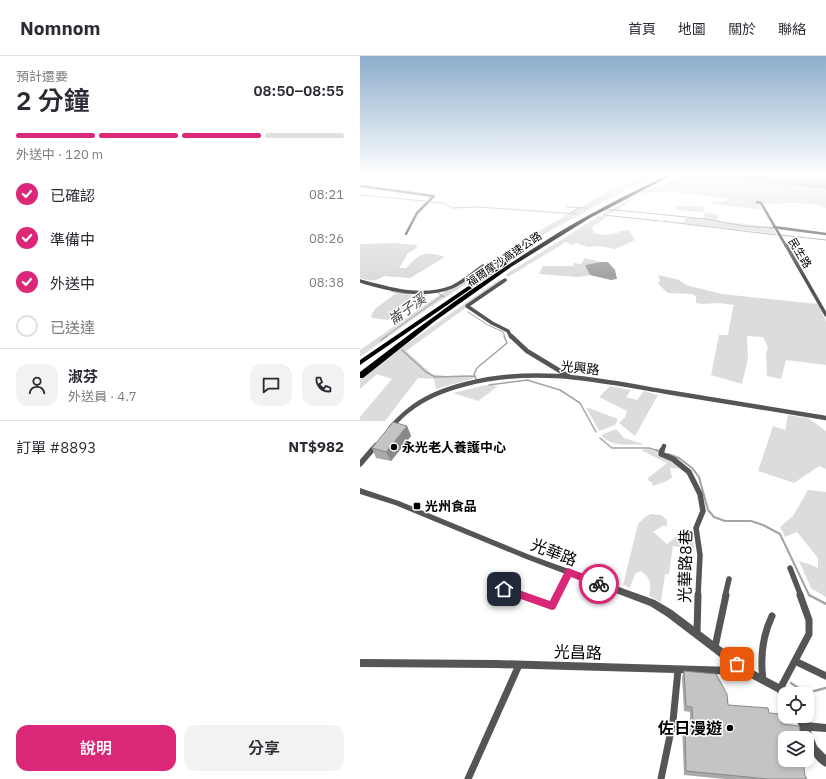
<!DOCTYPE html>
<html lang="zh-TW">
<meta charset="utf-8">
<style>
:root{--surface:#fff;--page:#f2f2f3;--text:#2b2b33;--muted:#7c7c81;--line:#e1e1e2;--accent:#db2777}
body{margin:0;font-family:"IBM Plex Sans","Noto Sans TC",sans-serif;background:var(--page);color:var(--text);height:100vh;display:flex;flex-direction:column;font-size:15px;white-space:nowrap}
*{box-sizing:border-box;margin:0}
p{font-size:13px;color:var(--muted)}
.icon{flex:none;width:22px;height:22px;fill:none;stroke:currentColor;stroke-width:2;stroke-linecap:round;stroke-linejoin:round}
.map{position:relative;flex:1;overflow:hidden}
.side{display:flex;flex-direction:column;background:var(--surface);width:360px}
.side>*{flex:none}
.fabs{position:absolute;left:418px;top:631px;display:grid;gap:8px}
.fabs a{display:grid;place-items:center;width:36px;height:36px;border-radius:8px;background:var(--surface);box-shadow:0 2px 6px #0003;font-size:20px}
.pin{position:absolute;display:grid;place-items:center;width:34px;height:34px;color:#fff;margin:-17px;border-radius:8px;box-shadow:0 2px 6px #0006}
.courier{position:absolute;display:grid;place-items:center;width:40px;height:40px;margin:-20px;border:3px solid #db2777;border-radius:50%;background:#fff;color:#222;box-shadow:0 1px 5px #0007}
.headline em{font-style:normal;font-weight:600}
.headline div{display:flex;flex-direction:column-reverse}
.headline{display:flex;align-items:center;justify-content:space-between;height:68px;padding:0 16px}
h1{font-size:26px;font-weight:600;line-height:30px}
.bar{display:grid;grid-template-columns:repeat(4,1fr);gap:6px 4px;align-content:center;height:48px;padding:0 16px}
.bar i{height:5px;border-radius:3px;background:var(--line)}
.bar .current{background:var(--accent)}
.bar p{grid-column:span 4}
.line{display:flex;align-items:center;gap:10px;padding:0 16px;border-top:1px solid var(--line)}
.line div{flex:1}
.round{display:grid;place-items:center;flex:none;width:42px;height:42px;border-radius:12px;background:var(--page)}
ol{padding:0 16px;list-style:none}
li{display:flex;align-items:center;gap:12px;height:44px}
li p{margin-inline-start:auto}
li .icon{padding:4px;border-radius:50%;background:var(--accent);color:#fff;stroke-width:4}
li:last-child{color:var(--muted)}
li i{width:22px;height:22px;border:2px solid var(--line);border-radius:50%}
.cta{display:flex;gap:8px;margin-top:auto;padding:8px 16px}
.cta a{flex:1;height:46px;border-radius:12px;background:var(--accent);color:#fff;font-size:16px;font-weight:600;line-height:46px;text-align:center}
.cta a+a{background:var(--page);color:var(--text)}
header{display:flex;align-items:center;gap:24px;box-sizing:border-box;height:56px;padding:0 20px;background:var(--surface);border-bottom:1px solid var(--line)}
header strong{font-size:19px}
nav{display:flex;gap:22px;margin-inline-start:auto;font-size:14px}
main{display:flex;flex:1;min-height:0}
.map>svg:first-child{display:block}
.green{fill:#dcdcdc}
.water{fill:#a3a3a3}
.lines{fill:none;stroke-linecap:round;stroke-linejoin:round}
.stream-far3{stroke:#a3a3a3;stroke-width:1}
.stream-far2{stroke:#a3a3a3;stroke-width:1.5}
.stream-far1{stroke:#a3a3a3;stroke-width:2}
.stream{stroke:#a3a3a3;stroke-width:2.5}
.minor-far4{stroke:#555;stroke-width:2.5}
.minor-far3{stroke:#555;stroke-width:3.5}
.minor-far2{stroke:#555;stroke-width:4.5}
.minor-far1{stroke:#555;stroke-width:5.5}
.minor{stroke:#555;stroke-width:7}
.tertiary{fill:#555;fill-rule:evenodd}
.motorway{fill:#000;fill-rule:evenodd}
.wall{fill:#a9a9a9}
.shaded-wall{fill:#898989}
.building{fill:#c4c4c4;stroke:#898989}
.route{fill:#db2777}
.done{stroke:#595959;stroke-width:4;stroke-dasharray:0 7.2}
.poi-dot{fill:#000;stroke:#fff;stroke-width:1.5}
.labels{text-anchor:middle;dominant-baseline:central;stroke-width:3;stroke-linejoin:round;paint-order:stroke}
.far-street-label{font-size:11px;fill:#000;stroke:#fff}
.street-label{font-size:13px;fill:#000;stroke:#fff}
.poi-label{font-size:13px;font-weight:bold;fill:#000;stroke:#fff;text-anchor:start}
.water-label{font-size:14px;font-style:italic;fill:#444;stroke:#fff}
.near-street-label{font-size:16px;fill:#000;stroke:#fff}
.near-poi-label{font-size:16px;font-weight:bold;fill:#000;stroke:#fff;text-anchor:end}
</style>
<header>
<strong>Nomnom</strong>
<nav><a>首頁</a><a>地圖</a><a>關於</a><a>聯絡</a></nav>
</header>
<main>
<section class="side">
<div class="headline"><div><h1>2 分鐘</h1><p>預計還要</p></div><em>08:50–08:55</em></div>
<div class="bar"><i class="current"></i><i class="current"></i><i class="current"></i><i></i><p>外送中 · 120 m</p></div>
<ol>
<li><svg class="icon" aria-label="check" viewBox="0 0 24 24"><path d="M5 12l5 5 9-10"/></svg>已確認<p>08:21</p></li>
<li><svg class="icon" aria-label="check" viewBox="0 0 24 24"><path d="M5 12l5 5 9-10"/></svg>準備中<p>08:26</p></li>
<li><svg class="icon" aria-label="check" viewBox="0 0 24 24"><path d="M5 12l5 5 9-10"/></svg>外送中<p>08:38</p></li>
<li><i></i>已送達</li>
</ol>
<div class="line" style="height:72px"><a class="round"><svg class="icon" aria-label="person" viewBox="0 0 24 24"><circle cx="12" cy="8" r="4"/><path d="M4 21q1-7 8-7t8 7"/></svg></a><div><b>淑芬</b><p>外送員 · 4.7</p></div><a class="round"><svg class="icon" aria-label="chat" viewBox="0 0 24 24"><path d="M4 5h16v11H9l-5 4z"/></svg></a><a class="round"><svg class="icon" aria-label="phone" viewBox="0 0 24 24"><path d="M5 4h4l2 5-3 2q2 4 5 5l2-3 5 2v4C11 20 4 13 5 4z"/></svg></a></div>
<div class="line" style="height:52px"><div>訂單 #8893</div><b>NT$982</b></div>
<div class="cta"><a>說明</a><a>分享</a></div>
</section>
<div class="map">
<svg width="466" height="723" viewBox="0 0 466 723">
<rect width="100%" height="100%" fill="#fff"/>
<!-- green -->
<path class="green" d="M284,119H293L171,185L123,217L63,256L0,301V294L81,238L170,180L237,141Z
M323,119H344L466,133V152C448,144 418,148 398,148L402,153C384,152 367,150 350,147L352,145L361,146L368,143C344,140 308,133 284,137C269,141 259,159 241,159L281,137Z
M317,150H342L344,152L343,156L359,159L357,165L412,171L416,178L324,167L325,162H345L343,156L316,154Z
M239,160H248L232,171L234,177L246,179L258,177L259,175L269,174L275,184L255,193L241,190L228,191L216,187L211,189L209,187L206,186L148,221L145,219Z
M35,187L56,189L57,192L48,197L39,212H46C61,197 64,194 85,201L50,222L24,220C16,226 9,225 0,222V188Z
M225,202L240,206L225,209L230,219L218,221L179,218L183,210H213L214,207L221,208Z
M298,219L319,224L326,229L362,238L458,248L466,265V309L426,304L421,323L407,320L406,298L408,291L403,281L387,280L388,302L382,328L351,319L359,279H368L373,251L374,249L359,247L343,248L336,247V240L332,238L308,237L298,228L300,224Z
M140,223L143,225L46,295L72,318L87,320L112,319L115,322L76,333L74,323L58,322L25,365H0V361L32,323L17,318L0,333V323L47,288Z
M35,238L68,239L28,264L12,262L11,259L16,252Z
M126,329L138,330L118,345L93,337Z
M250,330L271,334L266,341L277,344L284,335L298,339L275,380L259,367L265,361L267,355L239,341Z
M226,351L258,363L255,369L239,375Z
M428,359L448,362L466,375V413L459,410L434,427L398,415L413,370L425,374Z
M256,373L264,382L283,388L281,389C263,387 255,393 241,379Z
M288,393L298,397L297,399L310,403L324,413L310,412L312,421L307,425L293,430L292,427L287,423L307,407L281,394Z
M448,434L466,436V541L451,532L439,505L449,508L458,512V502L437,476L425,481L420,471L433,460Z
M291,458L301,459L307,464V471L304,469L293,476L307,488L316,481L333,485L334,494L313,490L309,518H305L301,546L289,540C291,528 292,523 281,515L275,518L270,532L263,529L278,468L285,461Z"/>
<!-- water -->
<path class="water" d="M344,119H466V133L347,120Z
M240,206H248L255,214L257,223L251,224L230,219L225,209Z"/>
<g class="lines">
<!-- stream-far3 -->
<path class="stream-far3" d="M0,139L65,145
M71,146L84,147L92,152L118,151L216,158
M207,151L227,152
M245,153L346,163L384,170L414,172
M210,157L219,152
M243,159L300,165
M302,165L416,179
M420,173L452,177
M420,179L466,184
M31,235L38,237L64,238
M78,237L84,241
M108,256L128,269L143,276L145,281
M25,281L82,240"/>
<!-- stream-far2 -->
<path class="stream-far2" d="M21,284L27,280
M42,294L66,316L75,321L115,320
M116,323L114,318L117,312L147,287L144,280
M129,329L167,324L200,334L220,347L236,376
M240,382L252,392H289L298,395"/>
<!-- stream-far1 -->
<path class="stream-far1" d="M296,394L298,395
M308,398L319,402L332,412L339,421L348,454L354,461L365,465H391L403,469L420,478L449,539L451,540"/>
<!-- stream -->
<path class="stream" d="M449,539L466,548
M431,627L446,637L466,632"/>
<!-- minor-far4 -->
<path class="minor-far4" d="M0,130L74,140L57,157L46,178
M397,146L401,147L426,190
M414,171L466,178"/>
<!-- minor-far3 -->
<path class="minor-far3" d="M426,189L466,259
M145,224L107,250L132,267L148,275L151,281
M0,225C29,233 62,243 92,231C103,226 113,217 123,210"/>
<!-- minor-far2 -->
<path class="minor-far2" d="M151,280L167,295L210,321
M31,371C37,365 42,359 49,354C65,341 86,333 106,328C177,310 237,324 307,336C360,345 413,353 466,362
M11,395L16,389
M302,395L304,390"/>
<!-- minor-far1 -->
<path class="minor-far1" d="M302,394L301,398L313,403L329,416L340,438L343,455L336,472L340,499L338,540
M0,408L12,394
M430,512L441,540
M145,533L165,540
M197,540L209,516
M365,540L369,523"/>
<!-- minor -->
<path class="minor" d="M162,539L192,550L197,539
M337,577L338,539
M355,591L366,539
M435,605L466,620
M403,624C400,601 402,581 412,560
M420,633L449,578V564L440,539
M441,682L444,672
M108,723L159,609
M301,723L313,665L318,614"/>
<!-- tertiary -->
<path class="tertiary" d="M0,432L39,445L170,499L295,544L312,554L389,612L423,630L428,638H425V645L422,644L417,636L385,619L136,612L0,611V603L136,604L373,611L306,560L290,550L166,503L35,449L0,438Z
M434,660H443L446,666L466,668V676L451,675L457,690L466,699V711C456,707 447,692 447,682H445Z"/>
<!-- motorway -->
<path class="motorway" d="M308,119H312L230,162L151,211L75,265L3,322H0V316C60,270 121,225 185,185C224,160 266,139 308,119Z
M148,203L150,204V206L0,309V304Z"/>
</g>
<!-- wall -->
<path class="wall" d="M47,370L51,380L31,405L16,402L12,392Z
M324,615L368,649L409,657L425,682L447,723H365L324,719L322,670L325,665L330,666V656L324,655L322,621Z"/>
<!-- shaded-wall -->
<path class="shaded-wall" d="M47,370L51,380L31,405L26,396Z"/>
<!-- building -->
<path class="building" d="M33,366L47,370L26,396L12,392Z
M324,615L356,618L367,638L368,649L408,652L409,657L421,658L422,668L439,670L441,682H425V704H443L445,720L447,723H408L326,715L325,665L333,666L332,651L326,650Z"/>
<!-- sky -->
<linearGradient id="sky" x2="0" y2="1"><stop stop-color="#8cadcc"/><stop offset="0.54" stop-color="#fff"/><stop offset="1" stop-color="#fff" stop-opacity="0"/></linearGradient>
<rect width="466" height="220" fill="url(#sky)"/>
<!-- route -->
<path class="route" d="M208,512L242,525L243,528L242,530L239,532L211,521L195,553L192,554L141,536L140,533L141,530L144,529L190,545L206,513Z"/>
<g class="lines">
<!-- done -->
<path class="done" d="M239,528L292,547L309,557L377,608"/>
</g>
<!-- markers -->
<g class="poi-dot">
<circle cx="34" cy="391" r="4"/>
<rect x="53" y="446" width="8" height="8" rx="2"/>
<circle cx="370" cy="672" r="4"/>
</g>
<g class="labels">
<!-- far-street labels -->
<g class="far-street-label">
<text transform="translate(440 197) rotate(59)">民生路</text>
<text transform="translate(144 203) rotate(-34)">福爾摩沙高速公路</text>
</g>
<!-- street labels -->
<g class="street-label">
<text transform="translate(220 312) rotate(6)">光興路</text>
</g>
<!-- poi labels -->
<g class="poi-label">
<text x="42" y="391">永光老人養護中心</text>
<text x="65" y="450">光州食品</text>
</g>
<!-- water labels -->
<g class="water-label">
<text transform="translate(47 253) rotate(-35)">崙子溪</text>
</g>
<!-- near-street labels -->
<g class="near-street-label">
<text transform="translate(194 496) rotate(21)">光華路</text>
<text transform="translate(325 510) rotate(-89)">光華路8巷</text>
<text transform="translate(218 596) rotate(2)">光昌路</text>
</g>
<!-- near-poi labels -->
<g class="near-poi-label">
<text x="362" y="672">佐日漫遊</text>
</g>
</g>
</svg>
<div class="fabs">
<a><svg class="icon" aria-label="locate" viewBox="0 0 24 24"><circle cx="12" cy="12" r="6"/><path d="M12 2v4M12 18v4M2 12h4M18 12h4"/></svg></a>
<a><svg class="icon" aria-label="layers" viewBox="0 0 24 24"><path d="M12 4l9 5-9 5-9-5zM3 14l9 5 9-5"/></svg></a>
</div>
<div class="pin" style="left:377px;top:608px;background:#ea580c"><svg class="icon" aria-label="bag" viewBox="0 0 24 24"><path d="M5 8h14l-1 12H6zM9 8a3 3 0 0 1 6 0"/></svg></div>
<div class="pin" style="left:144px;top:533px;background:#1f2937"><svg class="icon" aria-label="home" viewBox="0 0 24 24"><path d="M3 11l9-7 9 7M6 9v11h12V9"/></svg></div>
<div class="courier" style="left:239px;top:528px"><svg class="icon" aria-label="bike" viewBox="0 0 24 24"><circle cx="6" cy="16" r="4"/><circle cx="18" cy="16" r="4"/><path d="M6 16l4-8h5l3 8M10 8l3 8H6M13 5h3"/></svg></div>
</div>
</main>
